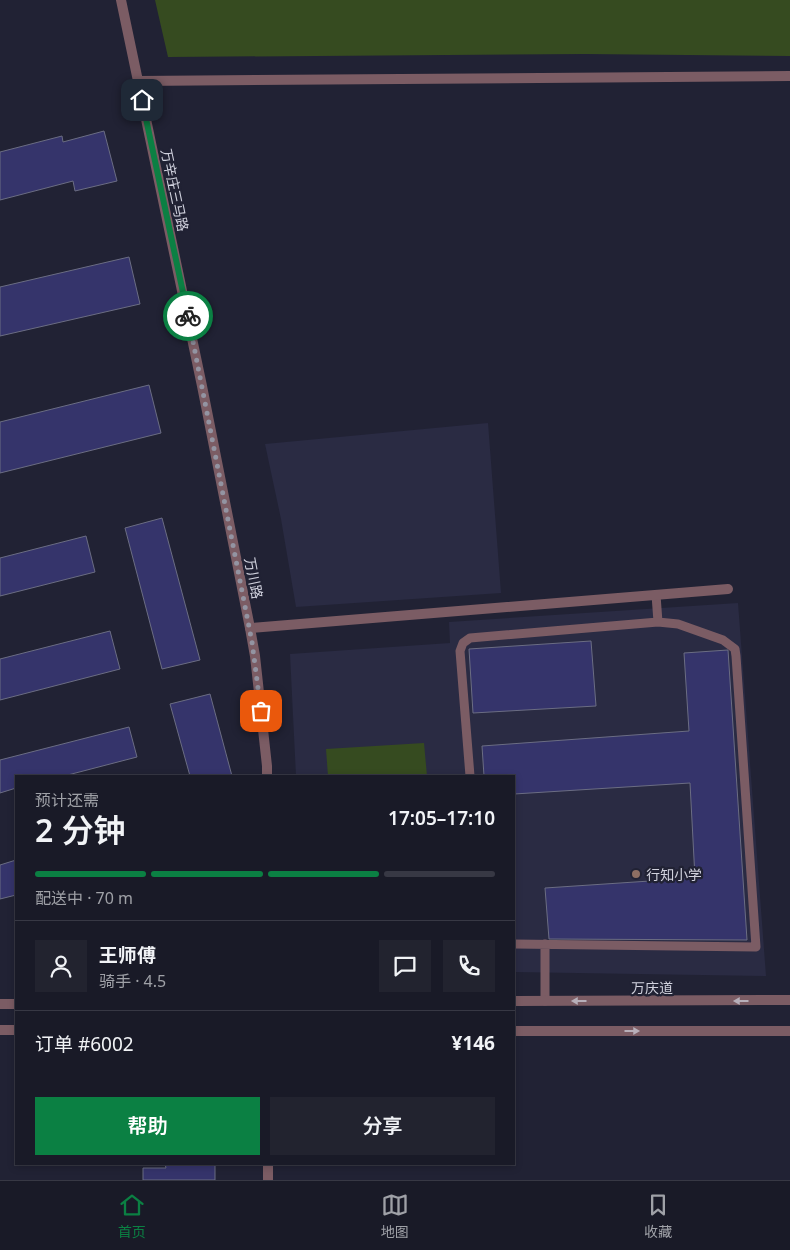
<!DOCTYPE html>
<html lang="zh">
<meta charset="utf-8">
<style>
:root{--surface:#191a27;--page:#22232f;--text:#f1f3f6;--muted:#9fa1a7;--line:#373844;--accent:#0b8043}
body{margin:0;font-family:"Noto Sans","Noto Sans SC",sans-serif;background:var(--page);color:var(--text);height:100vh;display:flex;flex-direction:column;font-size:19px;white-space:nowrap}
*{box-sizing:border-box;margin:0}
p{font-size:16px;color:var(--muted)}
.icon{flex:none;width:28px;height:28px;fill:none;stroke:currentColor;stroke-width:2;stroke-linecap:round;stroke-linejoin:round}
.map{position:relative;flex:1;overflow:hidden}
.drawer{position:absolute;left:15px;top:775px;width:500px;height:390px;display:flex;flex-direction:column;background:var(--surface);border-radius:0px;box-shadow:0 2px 8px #0003,0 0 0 1px var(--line)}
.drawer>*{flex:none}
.pin{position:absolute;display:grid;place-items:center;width:42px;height:42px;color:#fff;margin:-21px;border-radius:10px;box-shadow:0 2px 8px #0006}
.courier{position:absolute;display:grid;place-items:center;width:50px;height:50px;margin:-25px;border:4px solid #0b8043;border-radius:50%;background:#fff;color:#222;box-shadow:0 1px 6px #0007}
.headline em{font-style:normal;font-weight:600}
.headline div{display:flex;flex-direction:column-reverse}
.headline{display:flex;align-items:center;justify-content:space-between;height:85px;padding:0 20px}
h1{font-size:32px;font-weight:600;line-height:38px}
.bar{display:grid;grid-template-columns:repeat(4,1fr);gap:8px 5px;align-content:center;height:60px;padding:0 20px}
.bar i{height:6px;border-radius:4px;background:var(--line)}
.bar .active{background:var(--accent)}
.bar p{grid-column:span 4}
.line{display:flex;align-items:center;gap:12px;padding:0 20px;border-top:1px solid var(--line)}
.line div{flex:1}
.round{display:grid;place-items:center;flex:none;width:52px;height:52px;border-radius:0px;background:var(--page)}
.action{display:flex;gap:10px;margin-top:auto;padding:10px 20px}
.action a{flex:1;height:58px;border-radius:0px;background:var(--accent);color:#fff;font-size:20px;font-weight:600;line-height:58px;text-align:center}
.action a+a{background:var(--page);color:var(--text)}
.tab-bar{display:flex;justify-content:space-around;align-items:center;height:70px;border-top:1px solid var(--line);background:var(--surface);font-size:14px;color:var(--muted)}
.tab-bar a{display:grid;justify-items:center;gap:2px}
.tab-bar .active{color:var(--accent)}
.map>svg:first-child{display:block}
.built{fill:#2a2b43}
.green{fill:#364b20}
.building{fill:#35346b;stroke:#6b6d83}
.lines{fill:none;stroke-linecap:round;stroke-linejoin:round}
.service{stroke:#7b5c64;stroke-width:9}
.minor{stroke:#7b5c64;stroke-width:10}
.tertiary{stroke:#7b5c64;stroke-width:10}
.oneway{fill:#b7afb9}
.done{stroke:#9394a2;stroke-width:5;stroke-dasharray:0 9}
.route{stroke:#0b8043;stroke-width:6}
.education-dot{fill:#8d6e63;stroke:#212234;stroke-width:2}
.labels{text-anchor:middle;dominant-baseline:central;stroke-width:4.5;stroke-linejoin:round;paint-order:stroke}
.street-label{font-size:14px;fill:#d1d2de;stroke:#212234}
.poi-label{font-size:14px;fill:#d1d2de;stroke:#212234;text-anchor:start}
</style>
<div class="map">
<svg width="790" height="1180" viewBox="0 0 790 1180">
<rect width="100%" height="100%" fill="#212234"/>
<!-- built -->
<path class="built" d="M488,423L501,593L296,607L281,519L265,444Z
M738,603L766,976L514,972V776H296L290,654L450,643L449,622Z"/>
<!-- green -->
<path class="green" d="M155,0H790V56L585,54L168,57Z
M424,743L427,776H328L326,749Z"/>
<!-- building -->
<path class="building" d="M104,131L117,181L75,191L73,181L0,200V152L62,136L63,142Z
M129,257L140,304L0,336V287Z
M149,385L161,433L0,473V422Z
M162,518L200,660L162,669L125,528Z
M86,536L95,572L0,596V558Z
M110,631L120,669L0,700V659Z
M591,641L596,706L473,713L469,649Z
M728,650L747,940L549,939L545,888L695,878L690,783L514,794V776H484L482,746L689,731L684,653Z
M210,694L232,776H190L170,704Z
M129,727L137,757L64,776H16V788L0,793V760Z
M16,860V895L0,899V865Z
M165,1164H215V1180H143V1168H166Z"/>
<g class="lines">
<!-- service -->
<path class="service" d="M656,595L658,622
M470,776L460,651L463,643L470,638L658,622L678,624L723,640L735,649L736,656L756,947L514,944
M545,1001V944"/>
<!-- minor -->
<path class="minor" d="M250,628L728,589"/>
<!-- tertiary -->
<path class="tertiary" d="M121,0L202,386L250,628L255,656L267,766V776
M138,81L790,76
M514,1001L790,1000
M0,1004H16
M0,1030H16
M514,1031H790
M268,1164V1180"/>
</g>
<!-- one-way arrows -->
<defs><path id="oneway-solid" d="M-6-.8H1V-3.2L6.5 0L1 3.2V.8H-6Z" transform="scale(1.25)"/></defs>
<g class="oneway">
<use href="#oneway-solid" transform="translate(579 1001) rotate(180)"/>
<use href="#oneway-solid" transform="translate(741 1001) rotate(180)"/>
<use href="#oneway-solid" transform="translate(632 1031)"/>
</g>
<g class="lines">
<!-- done -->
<path class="done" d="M188,316L252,642L261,711"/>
<!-- route -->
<path class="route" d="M142,100L188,316"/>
</g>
<!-- markers -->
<circle class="education-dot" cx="636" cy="874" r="5"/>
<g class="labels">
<!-- street labels -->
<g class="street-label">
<text transform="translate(175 190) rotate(78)">万辛庄三马路</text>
<text transform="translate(254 578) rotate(79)">万川路</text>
<text x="652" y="987">万庆道</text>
</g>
<!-- poi labels -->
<g class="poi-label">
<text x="646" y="874">行知小学</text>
</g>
</g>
</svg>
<div class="pin" style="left:261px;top:711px;background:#ea580c"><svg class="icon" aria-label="bag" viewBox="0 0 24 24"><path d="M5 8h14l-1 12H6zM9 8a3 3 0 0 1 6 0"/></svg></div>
<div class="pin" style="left:142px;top:100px;background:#1f2937"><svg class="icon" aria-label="home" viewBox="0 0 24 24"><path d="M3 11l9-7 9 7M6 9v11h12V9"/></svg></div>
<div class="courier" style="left:188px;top:316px"><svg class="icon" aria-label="bike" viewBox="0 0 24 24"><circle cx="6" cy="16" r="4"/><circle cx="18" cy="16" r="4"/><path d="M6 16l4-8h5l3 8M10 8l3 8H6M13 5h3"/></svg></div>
<section class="drawer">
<div class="headline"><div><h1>2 分钟</h1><p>预计还需</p></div><em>17:05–17:10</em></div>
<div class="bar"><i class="active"></i><i class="active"></i><i class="active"></i><i></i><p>配送中 · 70 m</p></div>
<div class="line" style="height:90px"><a class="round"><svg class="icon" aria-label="person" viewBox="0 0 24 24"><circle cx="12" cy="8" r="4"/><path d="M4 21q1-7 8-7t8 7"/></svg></a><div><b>王师傅</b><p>骑手 · 4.5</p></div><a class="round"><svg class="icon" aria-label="chat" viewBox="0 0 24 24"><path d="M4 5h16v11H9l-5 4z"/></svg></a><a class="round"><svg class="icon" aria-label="phone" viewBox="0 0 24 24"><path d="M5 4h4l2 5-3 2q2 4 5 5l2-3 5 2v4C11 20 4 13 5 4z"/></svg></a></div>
<div class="line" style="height:65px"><div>订单 #6002</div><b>¥146</b></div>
<div class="action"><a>帮助</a><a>分享</a></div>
</section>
</div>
<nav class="tab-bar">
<a class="active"><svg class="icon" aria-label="home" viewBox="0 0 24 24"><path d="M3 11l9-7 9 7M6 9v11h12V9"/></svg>首页</a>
<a><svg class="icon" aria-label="map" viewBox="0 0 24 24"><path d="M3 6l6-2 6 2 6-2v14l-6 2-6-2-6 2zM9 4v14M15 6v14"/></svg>地图</a>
<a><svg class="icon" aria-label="saved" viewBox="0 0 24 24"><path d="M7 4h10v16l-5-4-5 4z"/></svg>收藏</a>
</nav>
